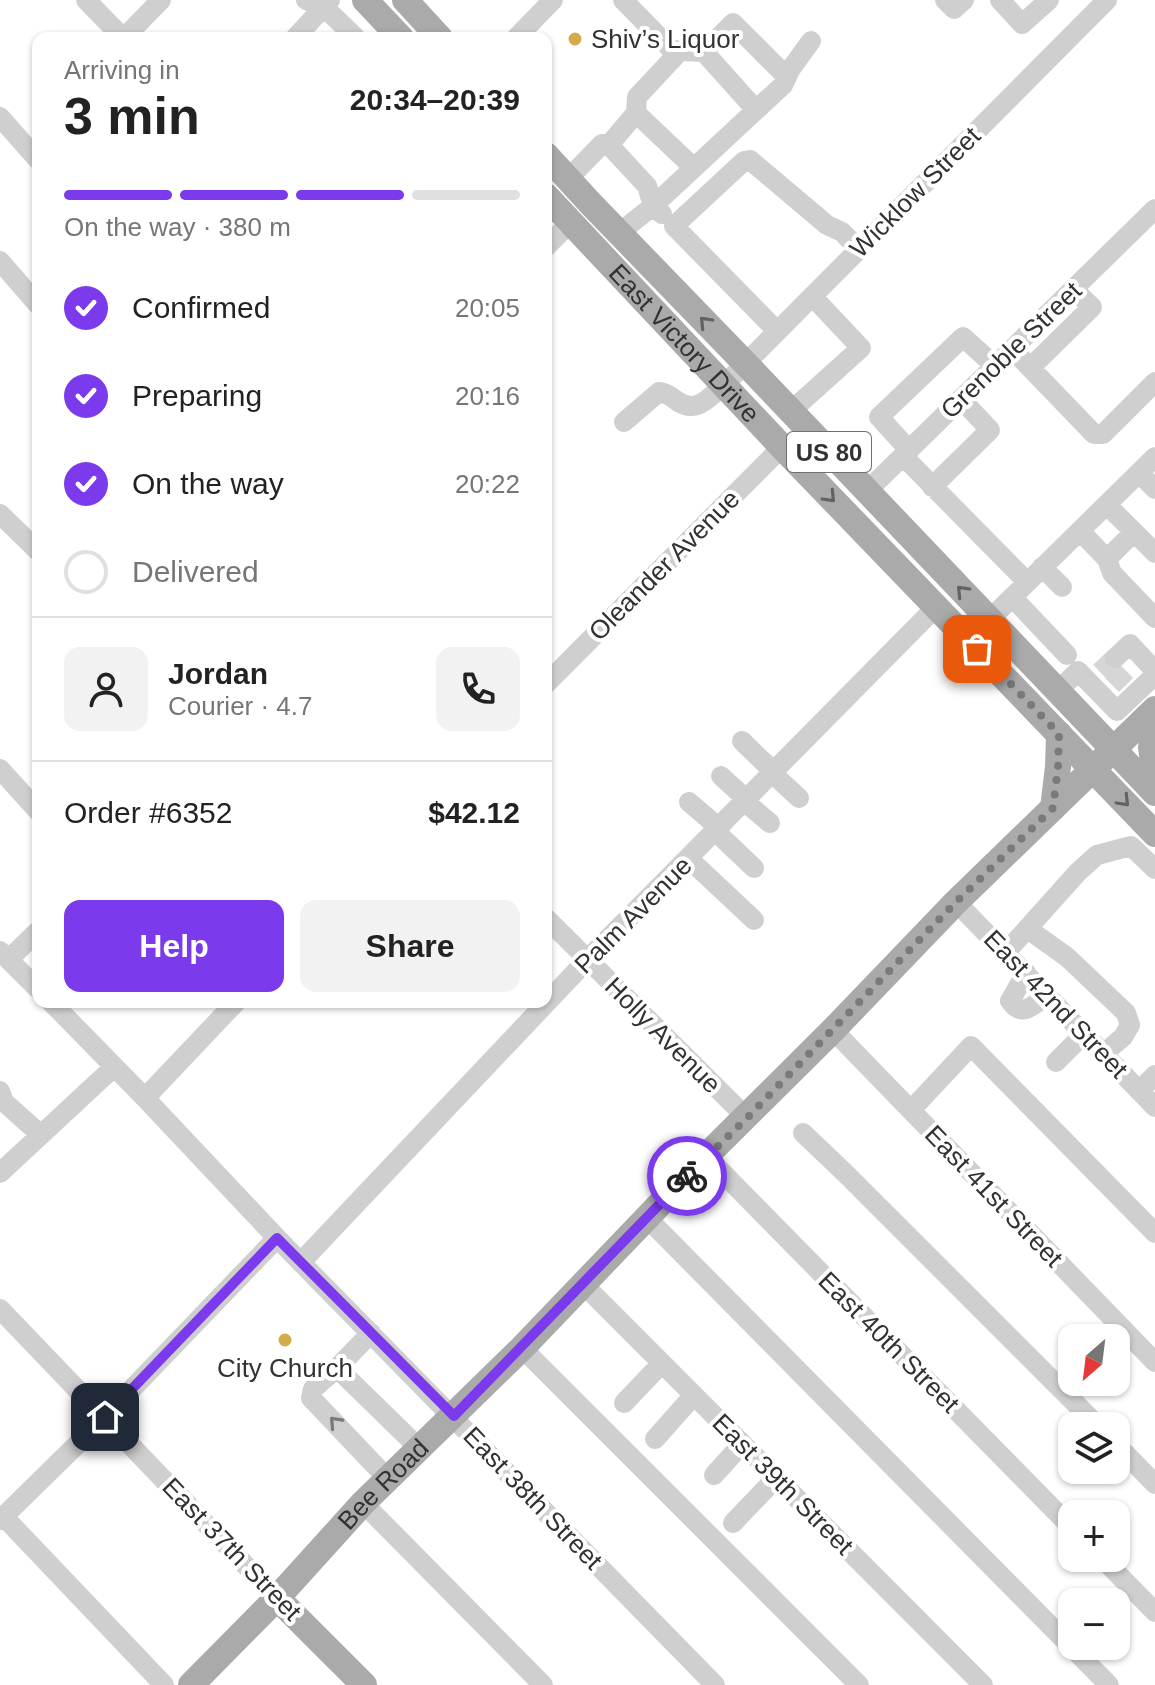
<!DOCTYPE html>
<meta charset="utf-8">
<style>
:root{--surface:#fff;--page:#f2f2f2;--text:#222;--muted:#767676;--line:#e0e0e0;--accent:#7c3aed}
body{margin:0;font-family:Helvetica,sans-serif;background:var(--page);color:var(--text);height:100vh;display:flex;flex-direction:column;font-size:30px;white-space:nowrap}
*{box-sizing:border-box;margin:0}
p{font-size:26px;color:var(--muted)}
.icon{flex:none;width:44px;height:44px;fill:none;stroke:currentColor;stroke-width:2;stroke-linecap:round;stroke-linejoin:round}
.map{position:relative;flex:1;overflow:hidden}
.drawer{position:absolute;left:32px;top:32px;width:520px;height:976px;display:flex;flex-direction:column;background:var(--surface);border-radius:16px;box-shadow:0 2px 6px #0004}
.drawer>*{flex:none}
.needle{width:52px;rotate:208deg}
.fabs{position:absolute;left:1058px;top:1324px;display:grid;gap:16px}
.fabs a{display:grid;place-items:center;width:72px;height:72px;border-radius:16px;background:var(--surface);box-shadow:0 2px 6px #0004;font-size:40px}
.pin{position:absolute;display:grid;place-items:center;width:68px;height:68px;color:#fff;margin:-34px;border-radius:16px;box-shadow:0 4px 12px #0006}
.courier{position:absolute;display:grid;place-items:center;width:80px;height:80px;margin:-40px;border:6px solid #7c3aed;border-radius:50%;background:#fff;color:#222;box-shadow:0 2px 10px #0007}
.headline em{font-style:normal;font-weight:800}
.headline div{display:flex;flex-direction:column-reverse}
.headline{display:flex;align-items:center;justify-content:space-between;height:136px;padding:0 32px}
h1{font-size:52px;font-weight:800;line-height:60px}
.bar{display:grid;grid-template-columns:repeat(4,1fr);gap:12px 8px;align-content:center;height:96px;padding:0 32px}
.bar i{height:10px;border-radius:6px;background:var(--line)}
.bar .on{background:var(--accent)}
.bar p{grid-column:span 4}
.line{display:flex;align-items:center;gap:20px;padding:0 32px;border-top:2px solid var(--line)}
.line div{flex:1}
.round{display:grid;place-items:center;flex:none;width:84px;height:84px;border-radius:16px;background:var(--page)}
ol{padding:0 32px;list-style:none}
li{display:flex;align-items:center;gap:24px;height:88px}
li p{margin-inline-start:auto}
li .icon{padding:8px;border-radius:50%;background:var(--accent);color:#fff;stroke-width:4}
li:last-child{color:var(--muted)}
li i{width:44px;height:44px;border:4px solid var(--line);border-radius:50%}
.button{display:flex;gap:16px;margin-top:auto;padding:16px 32px}
.button a{flex:1;height:92px;border-radius:16px;background:var(--accent);color:#fff;font-size:32px;font-weight:800;line-height:92px;text-align:center}
.button a+a{background:var(--page);color:var(--text)}
.map>svg:first-child{display:block}
.lines{fill:none;stroke-linecap:round;stroke-linejoin:round}
.minor-tunnel{stroke:#d6d6d6;stroke-width:20;stroke-dasharray:20 10;stroke-linecap:butt}
.minor{stroke:#cfcfcf;stroke-width:20}
.major{stroke:#aaa;stroke-width:26}
.oneway{stroke:#626262}
.oneway2{stroke:#797979}
.done{stroke:#7a7a7a;stroke-width:8;stroke-dasharray:0 14.4}
.route{stroke:#7c3aed;stroke-width:10}
.poi-dot{fill:#d3ac49;stroke:#fff;stroke-width:3}
.labels{text-anchor:middle;dominant-baseline:central;stroke-width:8;stroke-linejoin:round;paint-order:stroke}
.shield{fill:#fff;stroke:#707070;stroke-width:2}
.shield-label{font-size:24px;font-weight:bold;fill:#323232}
.poi-label{font-size:26px;fill:#323232;stroke:#fff;text-anchor:start}
.street-label{font-size:26px;fill:#323232;stroke:#fff}
</style>
<div class="map">
<svg width="1155" height="1685" viewBox="0 0 1155 1685">
<rect width="100%" height="100%" fill="#fff"/>
<g class="lines">
<!-- minor-tunnel -->
<path class="minor-tunnel" d="M1100,672L1115,658
M1112,685L1127,670"/>
<!-- minor -->
<path class="minor" d="M86,0L123,38
M306,0L324,7L356,38
M623,0L671,49L680,51L704,52L756,110
M945,0L954,9L964,0
M1000,0L1022,24L1049,0
M124,38L161,0
M295,38L330,0
M516,38L553,0
M704,52L733,23L787,77
M636,113L637,97L680,51
M0,117L38,160
M609,145L636,113L694,168
M568,179L602,144L609,145L647,186L653,206L783,85L790,70L811,41
M619,233L653,206L662,214
M546,247L570,223
M0,261L38,305
M777,331L674,226L744,161L750,160L827,225L842,232L859,249
M1012,349L1094,434H1103L1155,382
M1030,368L1092,307L1073,289
M791,411L861,348L812,296
M624,422L659,392C667,393 670,396 677,401C697,415 709,397 724,385L1107,0
M909,450L879,417L963,337L995,366
M903,456L1027,582
M1139,473L1155,489
M932,487L990,430L961,399
M867,491L1155,209
M1107,505L1155,553
M0,514L38,551
M1080,531L1107,559L1112,573L1155,618
M1107,559L1134,532
M1042,567L1062,587
M1012,597L1067,655
M990,619L1155,457
M1115,658L1130,644L1155,671
M546,684L782,447
M1058,691L1078,671L1117,711L1155,675
M742,741L774,772
M0,769L38,811
M772,773L799,798
M721,776L746,799
M744,801L770,823
M689,802L718,827
M715,831L754,868
M688,858L754,920
M956,902L1155,1107
M546,918L747,1118
M1026,930L1078,872L1097,855L1131,846L1155,869
M0,951L38,989
M1006,952L1026,930L1032,932L1067,957L1126,1013L1130,1025L1123,1037L1103,1054
M9,959L38,931
M1026,973L1010,1001C1023,1019 1034,1004 1047,995
M51,1002L145,1098L277,1238L715,1685
M833,1030L1155,1362
M1056,1062L1084,1034
M0,1091L4,1102L41,1135
M1139,1091L1155,1075
M145,1098L236,1002
M911,1110L971,1046L1155,1233
M803,1133L845,1173L1098,1426
M706,1156L1072,1528
M0,1173L114,1067
M647,1218L1109,1685
M301,1262L587,960L936,607
M583,1284L983,1685
M0,1309L277,1598
M522,1348L859,1685
M337,1368L371,1333
M624,1403L662,1363
M655,1439L694,1395
M1116,1444L1155,1484
M714,1475L742,1444
M388,1479L311,1398L313,1389L337,1368L420,1449
M363,1503L543,1685
M4,1517L164,1685
M0,1520L105,1417L277,1238
M733,1523L776,1478
M1102,1558L1155,1612"/>
<!-- major -->
<g class="major">
<path d="M365,0L401,38"/>
<path d="M405,0L440,38"/>
<path d="M546,155L591,204L745,363L1155,793"/>
<path id="s1" d="M546,196L782,447L1155,834"/>
<path d="M1155,732L1151,747L1155,778"/>
<path d="M1053,808L1058,767L1059,734"/>
<path d="M277,1598L364,1685"/>
<path id="s2" d="M191,1685L277,1598L363,1503L522,1348L706,1156L833,1030L956,902L1155,709"/>
</g>
</g>
<!-- one-way arrows -->
<defs><path id="oneway-chevron" d="M-2-3.5L2.5 0L-2 3.5" fill="none" stroke-width="1.6" stroke-linecap="round" stroke-linejoin="round" transform="scale(2)"/></defs>
<g class="oneway">
<use href="#oneway-chevron" transform="translate(705 322) rotate(-134)"/>
<use href="#oneway-chevron" transform="translate(830 497) rotate(46)"/>
<use href="#oneway-chevron" transform="translate(962 591) rotate(-134)"/>
<use href="#oneway-chevron" transform="translate(1124 801) rotate(46)"/>
</g>
<use class="oneway2" href="#oneway-chevron" transform="translate(335 1422) rotate(-133)"/>
<g class="lines">
<!-- done -->
<path class="done" d="M687,1176L747,1118L956,902L1053,808L1058,767L1059,734L977,649"/>
<!-- route -->
<path class="route" d="M105,1417L277,1238L454,1416L687,1176"/>
</g>
<!-- markers -->
<g class="poi-dot">
<circle cx="575" cy="39" r="8"/>
<circle cx="285" cy="1340" r="8"/>
</g>
<g class="labels">
<!-- shield labels -->
<rect class="shield" x="787" y="432" width="84" height="40" rx="6"/>
<g class="shield-label">
<text x="829" y="452">US 80</text>
</g>
<!-- poi labels -->
<g class="poi-label">
<text x="591" y="39">Shiv’s Liquor</text>
<text x="285" y="1368" text-anchor="middle">City Church</text>
</g>
<!-- street labels -->
<g class="street-label">
<text transform="translate(915 192) rotate(-45)">Wicklow Street</text>
<text stroke="none"><textPath href="#s1" startOffset="202">East Victory Drive</textPath></text>
<text transform="translate(1011 350) rotate(-44)">Grenoble Street</text>
<text transform="translate(664 565) rotate(-45)">Oleander Avenue</text>
<text transform="translate(633 915) rotate(-45)">Palm Avenue</text>
<text transform="translate(1056 1004) rotate(46)">East 42nd Street</text>
<text transform="translate(663 1035) rotate(45)">Holly Avenue</text>
<text transform="translate(994 1196) rotate(46)">East 41st Street</text>
<text transform="translate(889 1342) rotate(45)">East 40th Street</text>
<text transform="translate(783 1484) rotate(45)">East 39th Street</text>
<text stroke="none"><textPath href="#s2" startOffset="278">Bee Road</textPath></text>
<text transform="translate(533 1498) rotate(46)">East 38th Street</text>
<text transform="translate(232 1549) rotate(46)">East 37th Street</text>
</g>
</g>
</svg>
<div class="fabs">
<a><svg class="needle" viewBox="-14 -14 28 28"><path d="M0-13l5 13h-10z" fill="#e53935"/><path d="M0 13l5-13h-10z" fill="#767676"/></svg></a>
<a><svg class="icon" aria-label="layers" viewBox="0 0 24 24"><path d="M12 4l9 5-9 5-9-5zM3 14l9 5 9-5"/></svg></a>
<a>+</a>
<a>−</a>
</div>
<div class="pin" style="left:977px;top:649px;background:#ea580c"><svg class="icon" aria-label="bag" viewBox="0 0 24 24"><path d="M5 8h14l-1 12H6zM9 8a3 3 0 0 1 6 0"/></svg></div>
<div class="pin" style="left:105px;top:1417px;background:#1f2937"><svg class="icon" aria-label="home" viewBox="0 0 24 24"><path d="M3 11l9-7 9 7M6 9v11h12V9"/></svg></div>
<div class="courier" style="left:687px;top:1176px"><svg class="icon" aria-label="bike" viewBox="0 0 24 24"><circle cx="6" cy="16" r="4"/><circle cx="18" cy="16" r="4"/><path d="M6 16l4-8h5l3 8M10 8l3 8H6M13 5h3"/></svg></div>
<section class="drawer">
<div class="headline"><div><h1>3 min</h1><p>Arriving in</p></div><em>20:34–20:39</em></div>
<div class="bar"><i class="on"></i><i class="on"></i><i class="on"></i><i></i><p>On the way · 380 m</p></div>
<ol>
<li><svg class="icon" aria-label="check" viewBox="0 0 24 24"><path d="M5 12l5 5 9-10"/></svg>Confirmed<p>20:05</p></li>
<li><svg class="icon" aria-label="check" viewBox="0 0 24 24"><path d="M5 12l5 5 9-10"/></svg>Preparing<p>20:16</p></li>
<li><svg class="icon" aria-label="check" viewBox="0 0 24 24"><path d="M5 12l5 5 9-10"/></svg>On the way<p>20:22</p></li>
<li><i></i>Delivered</li>
</ol>
<div class="line" style="height:144px"><a class="round"><svg class="icon" aria-label="person" viewBox="0 0 24 24"><circle cx="12" cy="8" r="4"/><path d="M4 21q1-7 8-7t8 7"/></svg></a><div><b>Jordan</b><p>Courier · 4.7</p></div><a class="round"><svg class="icon" aria-label="phone" viewBox="0 0 24 24"><path d="M5 4h4l2 5-3 2q2 4 5 5l2-3 5 2v4C11 20 4 13 5 4z"/></svg></a></div>
<div class="line" style="height:104px"><div>Order #6352</div><b>$42.12</b></div>
<div class="button"><a>Help</a><a>Share</a></div>
</section>
</div>
